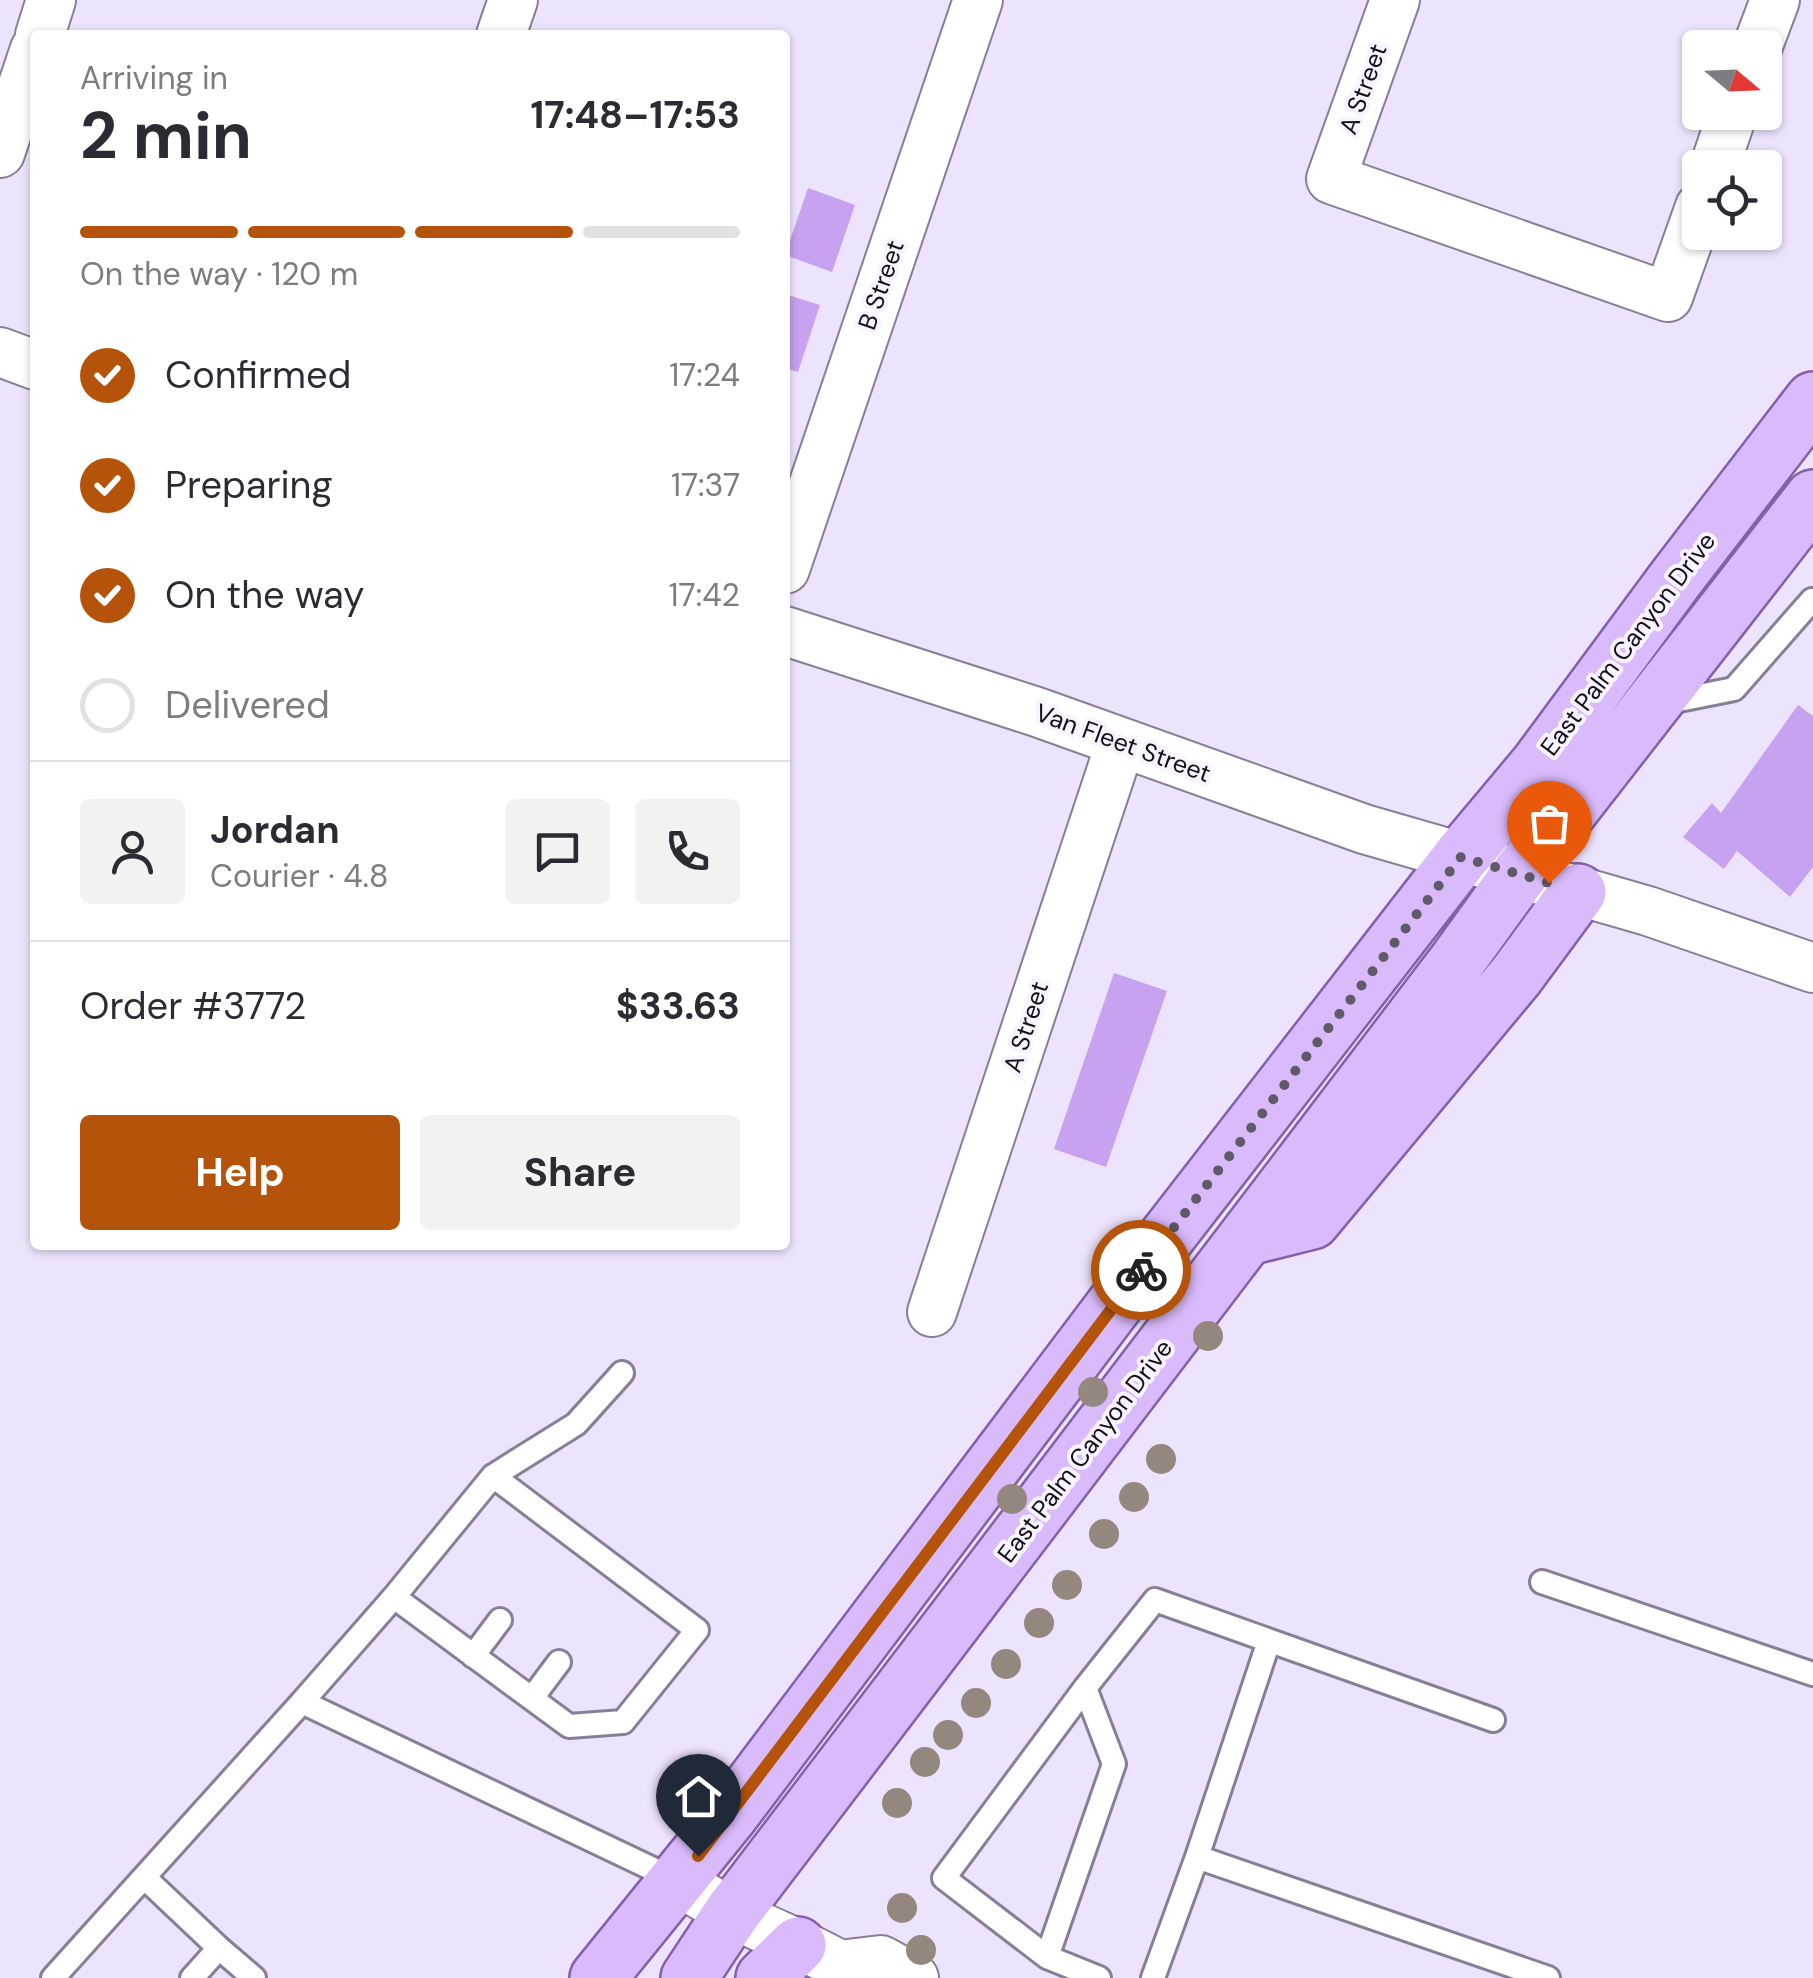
<!DOCTYPE html>
<meta charset="utf-8">
<style>
:root{--surface:#fff;--page:#f2f2f3;--text:#2b2b33;--muted:#7c7c81;--line:#e1e1e2;--accent:#b45309}
body{margin:0;font-family:"DM Sans",sans-serif;background:var(--page);color:var(--text);height:100vh;display:flex;flex-direction:column;font-size:38px;white-space:nowrap}
*{box-sizing:border-box;margin:0}
p{font-size:32px;color:var(--muted)}
.icon{flex:none;width:55px;height:55px;fill:none;stroke:currentColor;stroke-width:2;stroke-linecap:round;stroke-linejoin:round}
.map{position:relative;flex:1;overflow:hidden}
.side{position:absolute;left:30px;top:30px;width:760px;height:1220px;display:flex;flex-direction:column;background:var(--surface);border-radius:10px;box-shadow:0 2px 8px #0004}
.side>*{flex:none}
.needle{width:65px;rotate:109deg}
.tools{position:absolute;left:1682px;top:30px;display:grid;gap:20px}
.tools a{display:grid;place-items:center;width:100px;height:100px;border-radius:10px;background:var(--surface);box-shadow:0 2px 8px #0004;font-size:50px}
.pin{position:absolute;display:grid;place-items:center;width:85px;height:85px;color:#fff;margin:-102px -42px;border-radius:50% 50% 50% 0;rotate:-45deg;box-shadow:0 0 10px #0007}
.pin .icon{rotate:45deg}
.courier{position:absolute;display:grid;place-items:center;width:100px;height:100px;margin:-50px;border:8px solid #b45309;border-radius:50%;background:#fff;color:#222;box-shadow:0 2px 12px #0007}
.summary em{font-style:normal;font-weight:700}
.summary div{display:flex;flex-direction:column-reverse}
.summary{display:flex;align-items:center;justify-content:space-between;height:170px;padding:0 50px}
h1{font-size:65px;font-weight:700;line-height:75px}
.bar{display:grid;grid-template-columns:repeat(4,1fr);gap:15px 10px;align-content:center;height:120px;padding:0 50px}
.bar i{height:12px;border-radius:8px;background:var(--line)}
.bar .active{background:var(--accent)}
.bar p{grid-column:span 4}
.line{display:flex;align-items:center;gap:25px;padding:0 50px;border-top:2px solid var(--line)}
.line div{flex:1}
.round{display:grid;place-items:center;flex:none;width:105px;height:105px;border-radius:10px;background:var(--page)}
ol{padding:0 50px;list-style:none}
li{display:flex;align-items:center;gap:30px;height:110px}
li p{margin-inline-start:auto}
li .icon{padding:10px;border-radius:50%;background:var(--accent);color:#fff;stroke-width:4}
li:last-child{color:var(--muted)}
li i{width:55px;height:55px;border:5px solid var(--line);border-radius:50%}
.cta{display:flex;gap:20px;margin-top:auto;padding:20px 50px}
.cta a{flex:1;height:115px;border-radius:10px;background:var(--accent);color:#fff;font-size:40px;font-weight:700;line-height:115px;text-align:center}
.cta a+a{background:var(--page);color:var(--text)}
.map>svg:first-child{display:block}
.building{fill:#c6a2f0}
.lines{fill:none;stroke-linecap:round;stroke-linejoin:round}
.lane-casing{stroke:#887e95;stroke-width:28}
.street-casing{stroke:#887e95;stroke-width:52}
.primary-casing{stroke:#8360a9;stroke-width:60}
.lane{stroke:#fff;stroke-width:22}
.street{stroke:#fff;stroke-width:48}
.primary{stroke:#d9bafa;stroke-width:55}
.tree{fill:#94877d}
.done{stroke:#605968;stroke-width:10;stroke-dasharray:0 18}
.route{stroke:#b45309;stroke-width:12}
.labels{text-anchor:middle;dominant-baseline:central;stroke-width:8;stroke-linejoin:round;paint-order:stroke}
.street-label{font-size:25px;fill:#130f17;stroke:#f8f3fe}
</style>
<div class="map">
<svg width="1813" height="1978" viewBox="0 0 1813 1978">
<rect width="100%" height="100%" fill="#eee3fd"/>
<!-- building -->
<path class="building" d="M808,188L855,205L832,272L785,255Z
M785,294L820,305L798,372L785,368Z
M1798,705L1813,716V867L1790,897L1737,851L1724,869L1683,837L1712,803L1721,813Z
M1114,973L1167,991L1106,1167L1054,1149Z"/>
<g class="lines">
<defs>
<path id="lane" d="M1664,703L1734,689L1812,600
M493,1476L576,1424L622,1373
M1542,1582L1813,1674
M473,1656L500,1620
M532,1698L559,1662
M302,1702L394,1597L493,1476L697,1630L623,1722L569,1726L394,1597
M1197,1857L1269,1641
M145,1878L219,1948
M1047,1957L1114,1764L1085,1688
M53,1978L302,1702L678,1881
M192,1978L219,1948L254,1978
M1099,1978L1047,1957L944,1878L1085,1688L1155,1600L1493,1720
M1153,1978L1197,1857L1548,1978"/>
<path id="street" d="M1395,0L1331,179L1668,297L1700,207
M40,35L51,0
M501,35L513,0
M1757,48L1775,0
M0,153L35,49
M1714,168L1733,112
M0,352L35,365
M785,569L978,0
M785,631L1037,712L1364,829L1648,911L1813,968
M932,1312L1121,742
M678,1881C696,1892 714,1903 732,1913C768,1932 805,1945 839,1965
M839,1965L881,1960L914,1978"/>
<path id="primary" d="M1248,1237L1312,1221L1516,976L1578,892
M598,1978L730,1815L1134,1279L1461,857L1538,765L1677,577L1813,400
M689,1978L732,1913L1457,961L1520,874L1813,498
M764,1978L798,1945"/>
</defs>
<!-- lane casing -->
<use href="#lane" class="lane-casing"/>
<!-- street casing -->
<use href="#street" class="street-casing"/>
<!-- primary casing -->
<use href="#primary" class="primary-casing"/>
<!-- lane -->
<use href="#lane" class="lane"/>
<!-- street -->
<use href="#street" class="street"/>
<!-- primary -->
<use href="#primary" class="primary"/>
</g>
<!-- trees -->
<g class="tree">
<circle cx="1157" cy="1296" r="15"/>
<circle cx="1208" cy="1336" r="15"/>
<circle cx="1093" cy="1392" r="15"/>
<circle cx="1161" cy="1459" r="15"/>
<circle cx="1134" cy="1497" r="15"/>
<circle cx="1012" cy="1499" r="15"/>
<circle cx="1104" cy="1534" r="15"/>
<circle cx="1067" cy="1585" r="15"/>
<circle cx="1039" cy="1623" r="15"/>
<circle cx="1006" cy="1664" r="15"/>
<circle cx="976" cy="1703" r="15"/>
<circle cx="948" cy="1735" r="15"/>
<circle cx="925" cy="1762" r="15"/>
<circle cx="897" cy="1803" r="15"/>
<circle cx="902" cy="1908" r="15"/>
<circle cx="921" cy="1950" r="15"/>
</g>
<g class="lines">
<!-- done -->
<path class="done" d="M1141,1270L1461,857L1549,883"/>
<!-- route -->
<path class="route" d="M698,1856L1141,1270"/>
</g>
<g class="labels">
<!-- street labels -->
<g class="street-label">
<text transform="translate(1363 89) rotate(-70)">A Street</text>
<text transform="translate(881 285) rotate(-71)">B Street</text>
<text transform="translate(1628 644) rotate(-53)">East Palm Canyon Drive</text>
<text transform="translate(1123 743) rotate(20)">Van Fleet Street</text>
<text transform="translate(1026 1027) rotate(-72)">A Street</text>
<text transform="translate(1085 1451) rotate(-53)">East Palm Canyon Drive</text>
</g>
</g>
</svg>
<div class="tools">
<a><svg class="needle" viewBox="-14 -14 28 28"><path d="M0-13l5 13h-10z" fill="#e53935"/><path d="M0 13l5-13h-10z" fill="#7c7c81"/></svg></a>
<a><svg class="icon" aria-label="locate" viewBox="0 0 24 24"><circle cx="12" cy="12" r="6"/><path d="M12 2v4M12 18v4M2 12h4M18 12h4"/></svg></a>
</div>
<div class="pin" style="left:1549px;top:883px;background:#ea580c"><svg class="icon" aria-label="bag" viewBox="0 0 24 24"><path d="M5 8h14l-1 12H6zM9 8a3 3 0 0 1 6 0"/></svg></div>
<div class="pin" style="left:698px;top:1856px;background:#1f2937"><svg class="icon" aria-label="home" viewBox="0 0 24 24"><path d="M3 11l9-7 9 7M6 9v11h12V9"/></svg></div>
<div class="courier" style="left:1141px;top:1270px"><svg class="icon" aria-label="bike" viewBox="0 0 24 24"><circle cx="6" cy="16" r="4"/><circle cx="18" cy="16" r="4"/><path d="M6 16l4-8h5l3 8M10 8l3 8H6M13 5h3"/></svg></div>
<section class="side">
<div class="summary"><div><h1>2 min</h1><p>Arriving in</p></div><em>17:48–17:53</em></div>
<div class="bar"><i class="active"></i><i class="active"></i><i class="active"></i><i></i><p>On the way · 120 m</p></div>
<ol>
<li><svg class="icon" aria-label="check" viewBox="0 0 24 24"><path d="M5 12l5 5 9-10"/></svg>Confirmed<p>17:24</p></li>
<li><svg class="icon" aria-label="check" viewBox="0 0 24 24"><path d="M5 12l5 5 9-10"/></svg>Preparing<p>17:37</p></li>
<li><svg class="icon" aria-label="check" viewBox="0 0 24 24"><path d="M5 12l5 5 9-10"/></svg>On the way<p>17:42</p></li>
<li><i></i>Delivered</li>
</ol>
<div class="line" style="height:180px"><a class="round"><svg class="icon" aria-label="person" viewBox="0 0 24 24"><circle cx="12" cy="8" r="4"/><path d="M4 21q1-7 8-7t8 7"/></svg></a><div><b>Jordan</b><p>Courier · 4.8</p></div><a class="round"><svg class="icon" aria-label="chat" viewBox="0 0 24 24"><path d="M4 5h16v11H9l-5 4z"/></svg></a><a class="round"><svg class="icon" aria-label="phone" viewBox="0 0 24 24"><path d="M5 4h4l2 5-3 2q2 4 5 5l2-3 5 2v4C11 20 4 13 5 4z"/></svg></a></div>
<div class="line" style="height:130px"><div>Order #3772</div><b>$33.63</b></div>
<div class="cta"><a>Help</a><a>Share</a></div>
</section>
</div>
